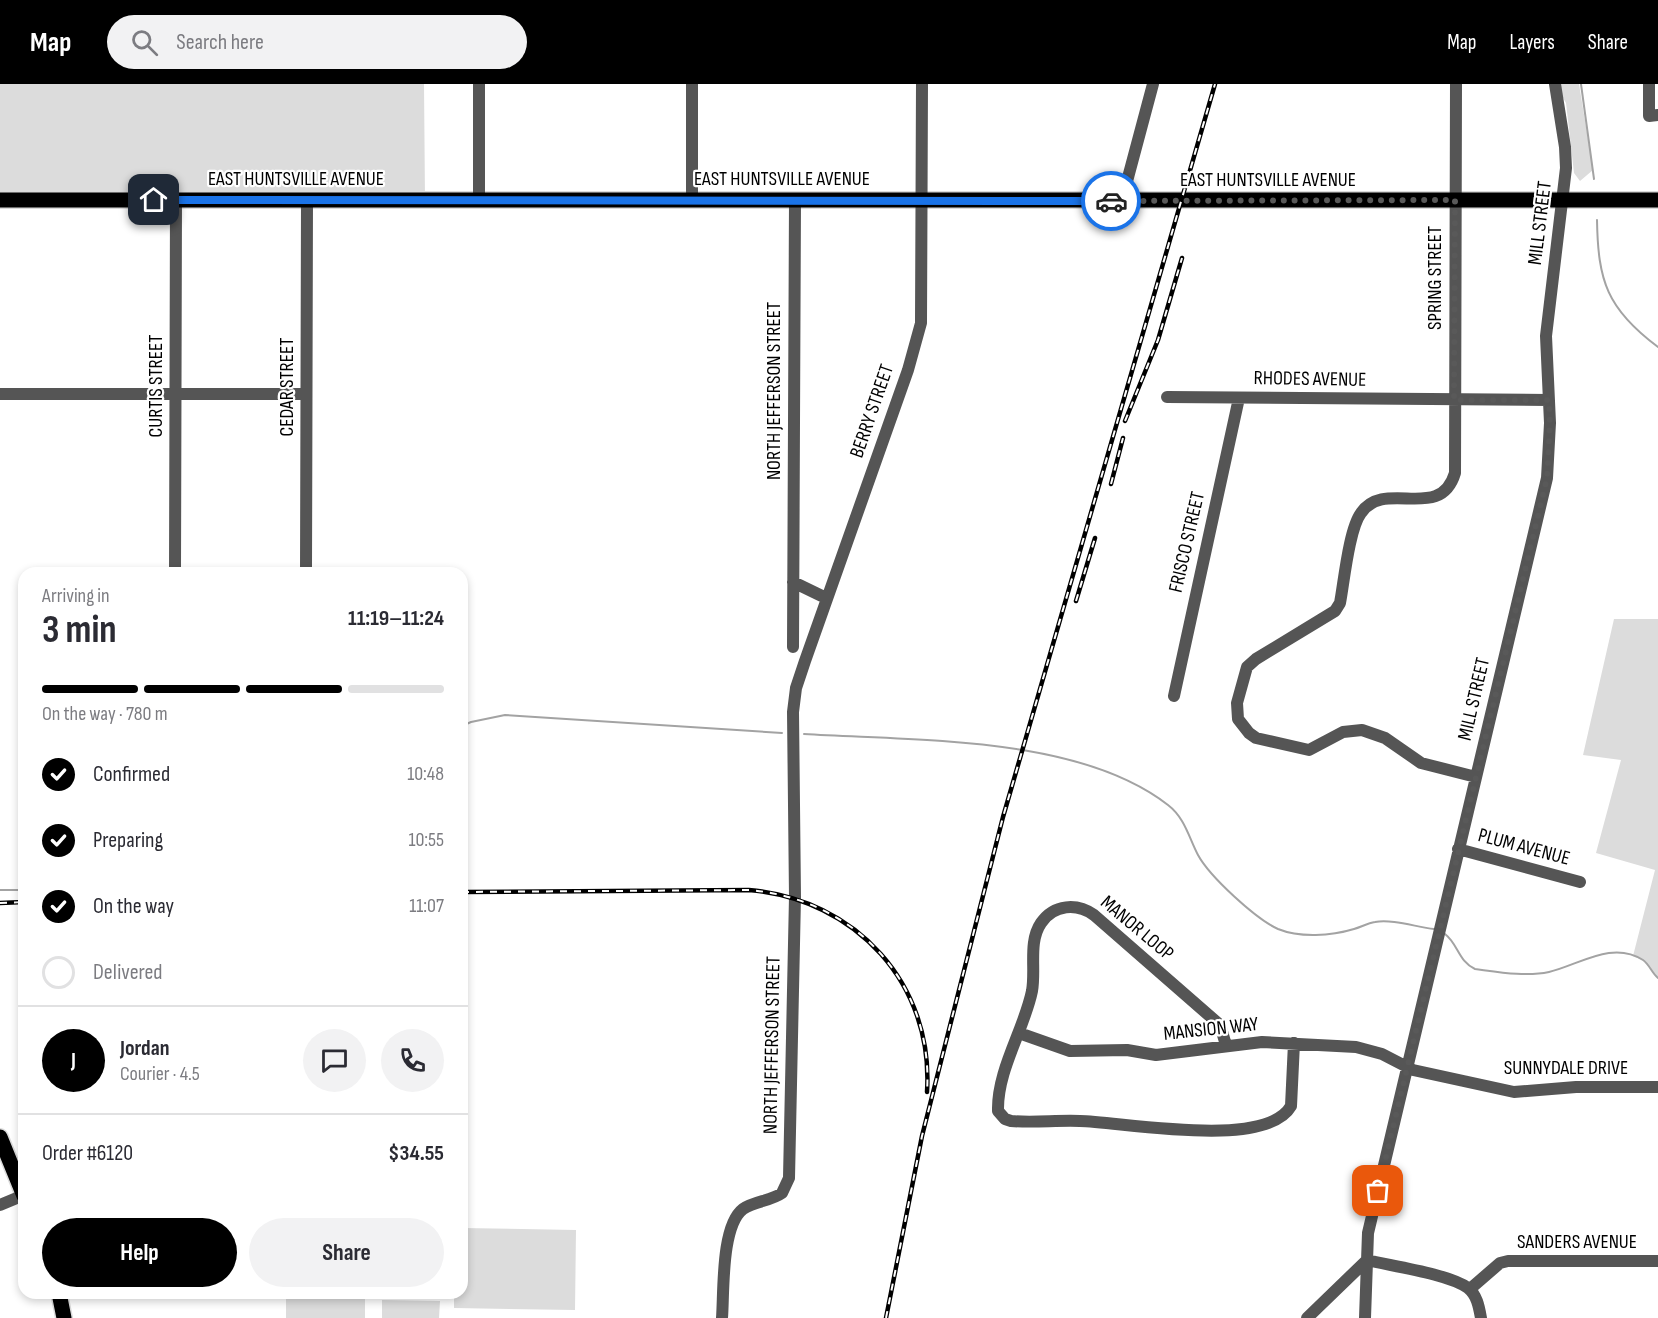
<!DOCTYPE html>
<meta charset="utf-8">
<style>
:root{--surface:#fff;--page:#f2f2f3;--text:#2b2b33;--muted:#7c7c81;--line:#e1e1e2;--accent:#000}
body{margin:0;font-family:"Sofia Sans Condensed",sans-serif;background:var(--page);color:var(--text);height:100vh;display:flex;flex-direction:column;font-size:22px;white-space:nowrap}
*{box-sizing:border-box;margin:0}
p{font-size:20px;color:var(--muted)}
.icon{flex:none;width:33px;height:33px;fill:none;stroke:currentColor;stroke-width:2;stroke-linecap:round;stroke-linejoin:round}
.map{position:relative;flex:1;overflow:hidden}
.side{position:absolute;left:18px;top:483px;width:450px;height:732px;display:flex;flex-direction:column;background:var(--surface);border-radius:18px;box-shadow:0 3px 9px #0003}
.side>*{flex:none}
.pin{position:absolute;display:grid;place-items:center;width:51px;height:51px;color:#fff;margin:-26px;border-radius:12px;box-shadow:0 3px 9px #0006}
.courier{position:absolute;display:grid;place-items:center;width:60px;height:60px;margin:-30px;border:4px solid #1a73e8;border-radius:50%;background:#fff;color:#222;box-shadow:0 2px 8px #0007}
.headline em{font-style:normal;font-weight:700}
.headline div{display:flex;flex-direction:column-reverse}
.headline{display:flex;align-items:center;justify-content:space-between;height:102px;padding:0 24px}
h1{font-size:39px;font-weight:700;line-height:45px}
.bar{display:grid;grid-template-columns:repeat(4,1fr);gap:9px 6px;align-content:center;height:72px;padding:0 24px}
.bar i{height:8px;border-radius:4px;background:var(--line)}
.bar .current{background:var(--accent)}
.bar p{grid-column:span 4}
.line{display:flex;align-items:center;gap:15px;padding:0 24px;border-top:2px solid var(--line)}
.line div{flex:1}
.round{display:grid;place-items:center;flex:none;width:63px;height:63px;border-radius:32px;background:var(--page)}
ol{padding:0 24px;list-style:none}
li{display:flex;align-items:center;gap:18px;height:66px}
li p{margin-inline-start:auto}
li .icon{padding:6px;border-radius:50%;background:var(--accent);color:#fff;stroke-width:4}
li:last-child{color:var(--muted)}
li i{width:33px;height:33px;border:3px solid var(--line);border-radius:50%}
.primary-button{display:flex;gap:12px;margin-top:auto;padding:12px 24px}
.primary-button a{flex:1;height:69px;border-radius:36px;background:var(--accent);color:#fff;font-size:24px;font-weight:700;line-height:69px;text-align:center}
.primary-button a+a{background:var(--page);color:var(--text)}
header{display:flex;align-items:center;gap:36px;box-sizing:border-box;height:84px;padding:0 30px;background:var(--accent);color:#fff}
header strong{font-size:28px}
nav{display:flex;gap:33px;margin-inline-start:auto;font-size:21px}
.search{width:420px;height:54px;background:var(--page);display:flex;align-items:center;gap:15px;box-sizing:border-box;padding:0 21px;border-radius:33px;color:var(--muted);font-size:22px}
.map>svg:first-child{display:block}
.green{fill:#dcdcdc}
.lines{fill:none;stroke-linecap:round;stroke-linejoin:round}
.stream{stroke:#a3a3a3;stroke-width:2}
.major-casing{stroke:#dbdbdb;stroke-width:18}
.minor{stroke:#555;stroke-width:12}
.major{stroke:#000;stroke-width:15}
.rail-casing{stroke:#000;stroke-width:4.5}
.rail{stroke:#fff;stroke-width:2;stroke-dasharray:7;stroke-linecap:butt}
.done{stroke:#595959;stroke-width:6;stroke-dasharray:0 10.8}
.route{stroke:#1a73e8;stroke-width:8}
.labels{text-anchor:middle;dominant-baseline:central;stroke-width:4.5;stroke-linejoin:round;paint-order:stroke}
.street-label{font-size:20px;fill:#000;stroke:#fff}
</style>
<header>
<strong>Map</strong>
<div class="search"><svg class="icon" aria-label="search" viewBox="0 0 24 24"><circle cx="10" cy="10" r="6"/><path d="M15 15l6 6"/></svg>Search here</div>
<nav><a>Map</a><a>Layers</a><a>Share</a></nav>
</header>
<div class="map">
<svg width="1658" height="1234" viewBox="0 0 1658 1234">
<rect width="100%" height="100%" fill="#fff"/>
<!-- green -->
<path class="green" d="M0,0H424L425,116H0Z
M1555,0H1579L1593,86L1580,97L1574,89L1566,19Z
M1614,535H1658V894L1645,877L1633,872L1655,786L1596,769L1621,676L1583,671Z
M462,1144L576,1146L575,1226L454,1224V1209H462Z
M286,1209H365V1234H286Z
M382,1216L440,1217L439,1234H382Z"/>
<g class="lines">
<!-- stream -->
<path class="stream" d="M1581,0L1594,95
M1597,136C1598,197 1607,225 1658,263
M462,642L471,638L505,631L782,649
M804,650C915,657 1078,651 1168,721C1185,734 1189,754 1198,771C1210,793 1256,835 1278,845C1300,854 1331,852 1354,845C1361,843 1368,839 1375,838C1393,835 1416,843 1434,845
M0,806H24
M1445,850C1458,860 1459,878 1475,885C1498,888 1526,893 1549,888C1579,881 1612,856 1643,876C1649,880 1652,889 1658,894"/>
<defs>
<path id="major" d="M0,116H1658
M0,1053L24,1112
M59,1209L64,1234"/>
</defs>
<!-- major casing -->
<use href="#major" class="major-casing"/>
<!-- minor -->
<path class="minor" d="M479,0V116
M1456,0L1455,389C1440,439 1385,394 1361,429C1349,445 1344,498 1340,519L1335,527L1256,575L1247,583L1237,619L1238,635L1249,649L1256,654L1309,666L1343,648L1362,646L1385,654L1421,679L1476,693
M1649,0V32L1658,31
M692,116V0
M1122,116L1153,0
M0,310H306
M1167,313L1549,316
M175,489L176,116
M306,489L307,117
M793,498L826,514
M793,563L795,116
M1174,612L1239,314
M1458,765L1580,798
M1019,949L1070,967L1127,966L1156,971L1262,958L1356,963L1382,970L1413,986L1514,1008L1576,1003H1658
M1226,961L1220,941L1094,831C1077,819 1054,820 1041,839C1028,858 1036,885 1032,907C1024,946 997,986 998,1027L1005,1035L1011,1037C1034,1039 1057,1036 1080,1037C1124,1038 1266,1066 1291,1022L1294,959
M0,1121L24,1111
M1367,1176C1392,1182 1449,1190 1468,1204C1477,1211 1479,1223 1481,1234
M1470,1205L1500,1179L1508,1177H1658
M722,1234C724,1207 721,1142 743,1125C755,1117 771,1117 782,1109L789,1094L795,813L793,628L796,604L805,577L908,286L921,239L922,0
M1307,1234L1367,1176
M1365,1234L1368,1149L1547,394L1550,339L1546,252L1566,84L1565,63L1555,0"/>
<!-- major -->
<use href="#major" class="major"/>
<defs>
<path id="rail" d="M1125,337L1158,256L1182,174
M1111,400L1123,354
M1076,517L1095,454
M462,808L749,806C856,815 934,900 927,1008
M0,819L24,818
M886,1234L922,1052L1003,733L1215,0"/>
</defs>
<!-- rail casing -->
<use href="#rail" class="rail-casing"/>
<!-- rail -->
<use href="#rail" class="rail"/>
</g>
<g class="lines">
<!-- done -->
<path class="done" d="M1111,117L1455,116L1454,316H1549L1550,339L1547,394L1378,1107"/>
<!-- route -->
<path class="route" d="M154,116L1111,117"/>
</g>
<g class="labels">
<!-- street labels -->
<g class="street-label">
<text x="296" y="95">EAST HUNTSVILLE AVENUE</text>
<text x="782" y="95">EAST HUNTSVILLE AVENUE</text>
<text x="1268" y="96">EAST HUNTSVILLE AVENUE</text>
<text transform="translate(1540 139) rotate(-83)">MILL STREET</text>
<text transform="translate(1435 194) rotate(-90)">SPRING STREET</text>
<text transform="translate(1310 295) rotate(1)">RHODES AVENUE</text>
<text transform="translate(156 302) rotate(-90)">CURTIS STREET</text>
<text transform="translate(287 303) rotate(-90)">CEDAR STREET</text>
<text transform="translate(774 307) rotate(-90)">NORTH JEFFERSON STREET</text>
<text transform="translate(872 327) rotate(-71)">BERRY STREET</text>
<text transform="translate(1187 458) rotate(-77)">FRISCO STREET</text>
<text transform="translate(1474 615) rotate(-77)">MILL STREET</text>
<text transform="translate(1524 763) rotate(15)">PLUM AVENUE</text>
<text transform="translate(1137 844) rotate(40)">MANOR LOOP</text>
<text transform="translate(1211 945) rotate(-6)">MANSION WAY</text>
<text transform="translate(772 961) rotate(-89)">NORTH JEFFERSON STREET</text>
<text x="1566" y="984">SUNNYDALE DRIVE</text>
<text x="1577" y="1158">SANDERS AVENUE</text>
</g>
</g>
</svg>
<div class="pin" style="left:1378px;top:1107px;background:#ea580c"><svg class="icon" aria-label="bag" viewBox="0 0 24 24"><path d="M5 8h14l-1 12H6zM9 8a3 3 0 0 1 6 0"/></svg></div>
<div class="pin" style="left:154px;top:116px;background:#1f2937"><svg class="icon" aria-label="home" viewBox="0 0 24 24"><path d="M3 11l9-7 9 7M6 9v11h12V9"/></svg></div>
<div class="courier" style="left:1111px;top:117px"><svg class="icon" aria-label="car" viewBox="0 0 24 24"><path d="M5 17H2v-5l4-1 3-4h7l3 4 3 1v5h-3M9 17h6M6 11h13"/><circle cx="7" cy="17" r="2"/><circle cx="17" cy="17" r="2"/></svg></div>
<section class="side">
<div class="headline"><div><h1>3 min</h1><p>Arriving in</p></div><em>11:19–11:24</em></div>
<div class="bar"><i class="current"></i><i class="current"></i><i class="current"></i><i></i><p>On the way · 780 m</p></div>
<ol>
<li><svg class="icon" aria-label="check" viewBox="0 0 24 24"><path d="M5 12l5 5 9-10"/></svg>Confirmed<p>10:48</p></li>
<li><svg class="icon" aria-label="check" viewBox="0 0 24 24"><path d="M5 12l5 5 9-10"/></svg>Preparing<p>10:55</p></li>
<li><svg class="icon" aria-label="check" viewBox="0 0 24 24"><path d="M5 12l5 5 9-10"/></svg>On the way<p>11:07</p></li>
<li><i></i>Delivered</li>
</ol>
<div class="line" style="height:108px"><b class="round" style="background:var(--accent);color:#fff">J</b><div><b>Jordan</b><p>Courier · 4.5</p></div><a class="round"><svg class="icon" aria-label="chat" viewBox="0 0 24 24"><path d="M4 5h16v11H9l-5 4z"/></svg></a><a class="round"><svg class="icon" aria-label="phone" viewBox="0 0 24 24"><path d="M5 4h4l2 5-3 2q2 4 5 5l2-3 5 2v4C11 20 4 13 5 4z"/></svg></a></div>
<div class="line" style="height:78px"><div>Order #6120</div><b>$34.55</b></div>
<div class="primary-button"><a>Help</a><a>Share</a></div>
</section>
</div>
